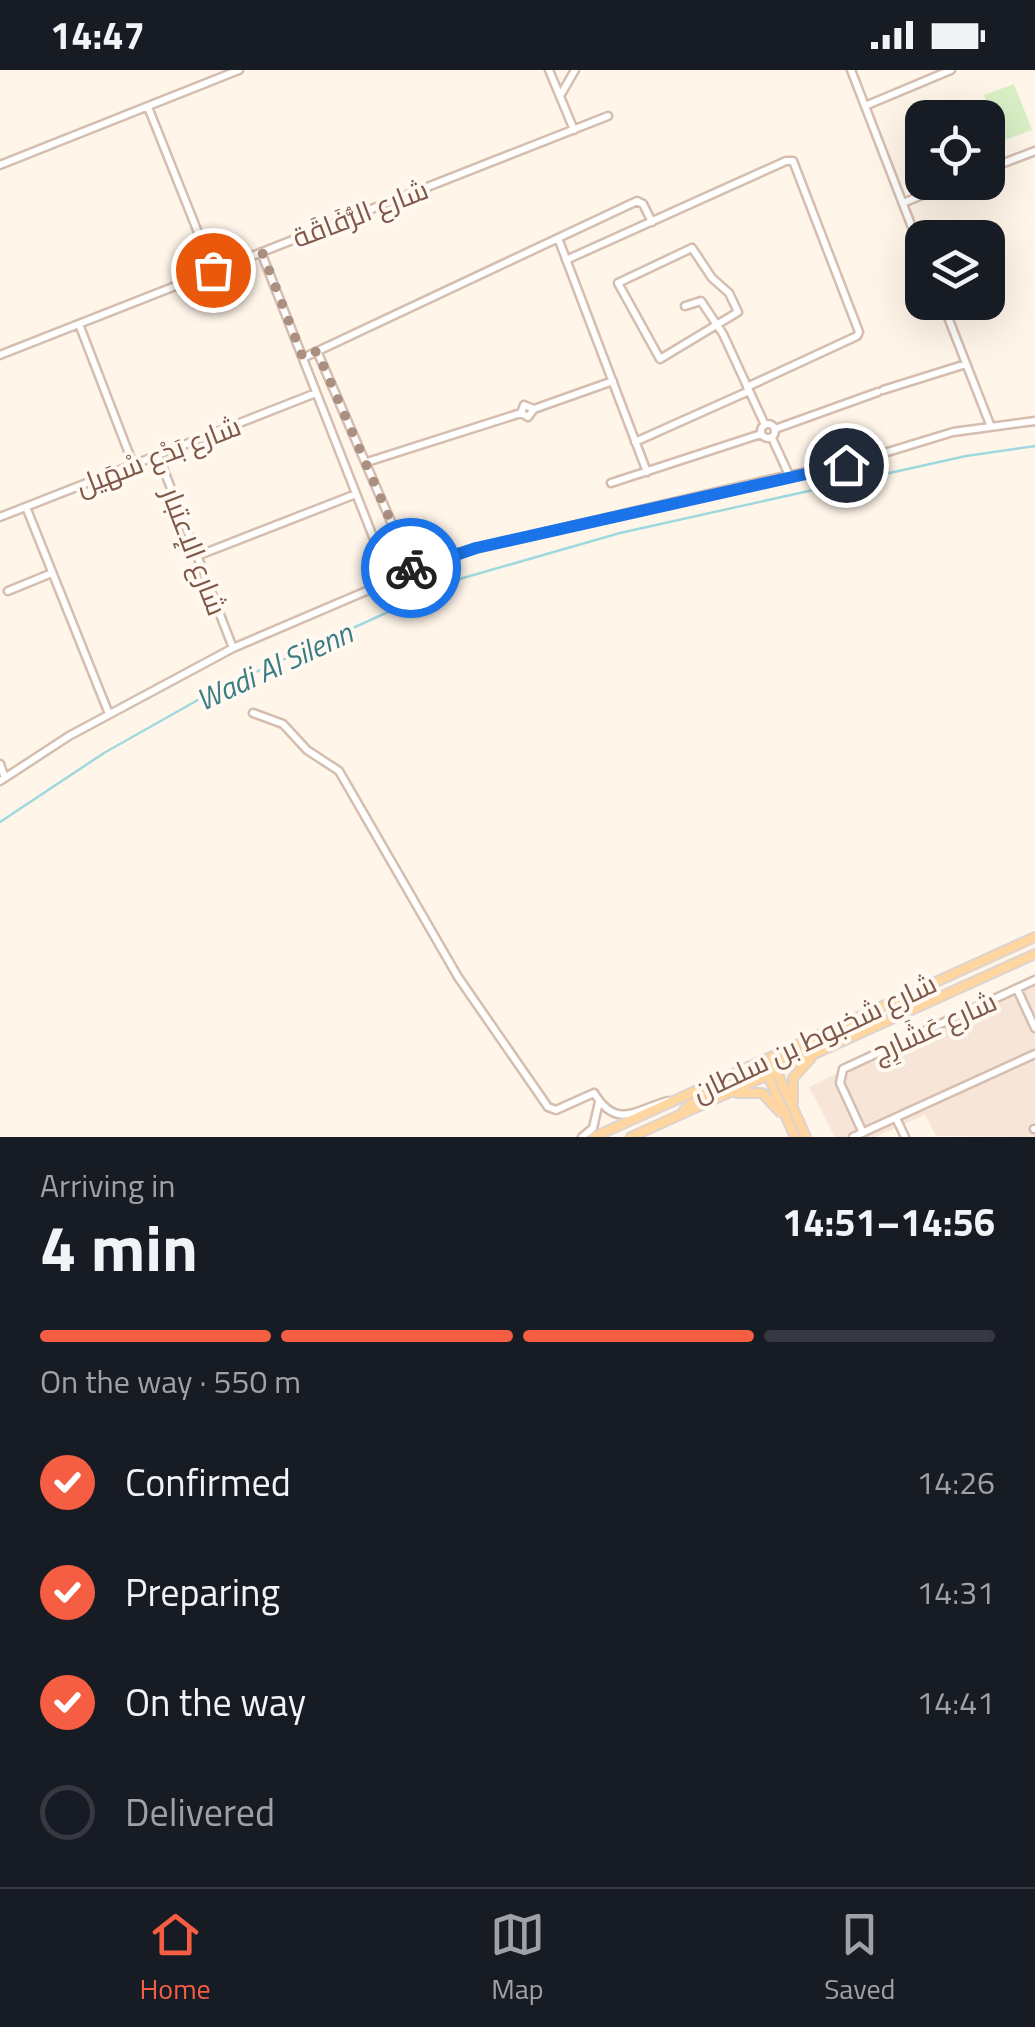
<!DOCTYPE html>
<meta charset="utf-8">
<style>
:root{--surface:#171b24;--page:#20242c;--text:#f1f3f6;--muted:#9ea1a6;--line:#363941;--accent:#f55e42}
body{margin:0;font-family:"Titillium Web",Cairo,sans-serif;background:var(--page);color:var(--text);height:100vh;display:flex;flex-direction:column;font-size:38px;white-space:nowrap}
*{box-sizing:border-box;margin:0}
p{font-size:32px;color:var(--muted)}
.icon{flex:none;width:55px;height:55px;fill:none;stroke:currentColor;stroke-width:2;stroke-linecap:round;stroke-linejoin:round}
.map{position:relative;height:1067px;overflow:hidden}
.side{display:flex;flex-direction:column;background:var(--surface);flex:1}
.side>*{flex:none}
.tools{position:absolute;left:905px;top:30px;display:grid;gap:20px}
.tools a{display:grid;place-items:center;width:100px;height:100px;border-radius:20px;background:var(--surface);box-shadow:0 10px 40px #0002;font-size:50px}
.pin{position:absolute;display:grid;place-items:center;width:85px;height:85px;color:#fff;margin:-42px;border:5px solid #fff;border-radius:50%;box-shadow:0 2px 10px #0007}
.courier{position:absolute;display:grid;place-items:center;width:100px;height:100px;margin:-50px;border:8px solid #1a73e8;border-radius:50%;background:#fff;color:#222;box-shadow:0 2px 12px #0007}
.headline em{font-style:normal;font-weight:700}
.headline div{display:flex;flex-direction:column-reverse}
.headline{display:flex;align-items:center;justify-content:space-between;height:170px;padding:0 40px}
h1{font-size:65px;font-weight:700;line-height:75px}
.bar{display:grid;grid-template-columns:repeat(4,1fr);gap:15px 10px;align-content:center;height:120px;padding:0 40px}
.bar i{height:12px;border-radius:8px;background:var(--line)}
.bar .selected{background:var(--accent)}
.bar p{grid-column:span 4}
ol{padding:0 40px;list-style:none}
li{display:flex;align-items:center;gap:30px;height:110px}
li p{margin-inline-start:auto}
li .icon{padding:10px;border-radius:50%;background:var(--accent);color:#fff;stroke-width:4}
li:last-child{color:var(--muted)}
li i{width:55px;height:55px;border:5px solid var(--line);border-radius:50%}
.status{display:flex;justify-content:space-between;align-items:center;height:70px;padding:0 50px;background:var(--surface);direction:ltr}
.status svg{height:28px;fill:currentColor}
.tabs{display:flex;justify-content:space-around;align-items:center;height:140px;border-top:2px solid var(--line);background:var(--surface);font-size:28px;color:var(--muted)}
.tabs a{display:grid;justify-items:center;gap:5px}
.tabs .selected{color:var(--accent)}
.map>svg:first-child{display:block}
.residential{fill:#f7e6d7}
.green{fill:#d9efc5}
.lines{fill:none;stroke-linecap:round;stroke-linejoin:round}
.stream{stroke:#9fd9df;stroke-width:2.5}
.minor-casing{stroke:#d5beaf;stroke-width:11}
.major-casing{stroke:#ddd4cf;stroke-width:12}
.minor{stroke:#fff;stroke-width:6}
.major{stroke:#ffd5a0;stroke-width:8}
.done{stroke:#ab8f80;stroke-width:10;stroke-dasharray:0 18}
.route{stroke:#1a73e8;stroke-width:12}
.labels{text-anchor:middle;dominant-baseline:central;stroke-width:8;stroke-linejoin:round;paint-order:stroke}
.street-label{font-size:28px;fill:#7e5848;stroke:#fff9f2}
.water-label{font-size:30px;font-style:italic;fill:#3a7d84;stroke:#fff9f2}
</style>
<div class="status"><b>14:47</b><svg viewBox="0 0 49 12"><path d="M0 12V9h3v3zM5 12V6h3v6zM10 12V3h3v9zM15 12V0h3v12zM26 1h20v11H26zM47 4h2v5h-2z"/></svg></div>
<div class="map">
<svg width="1035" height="1067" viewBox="0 0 1035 1067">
<rect width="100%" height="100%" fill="#fff5e9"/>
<!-- residential -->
<path class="residential" d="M1035,908V1067L936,1066L925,1045L875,1067H835L809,1017Z"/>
<!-- green -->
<path class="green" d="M1014,14L1032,60L1002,71L984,25Z"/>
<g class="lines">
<!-- stream -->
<path class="stream" d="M0,752L104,683L212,622L463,508L620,463L966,386L1035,376"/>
<defs>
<path id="minor" d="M549,0L574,60
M851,0L922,183
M560,26L575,0
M865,36L951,0
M148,37L213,200
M0,95L239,0
M988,99L1035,81
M903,133L954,112
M558,168L647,402
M692,178L712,208L729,223L738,242L660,289L618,213Z
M261,182L390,510
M566,190L786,91H793L859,262L857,266L747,317
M942,232L991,357
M685,236L701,231L723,264L765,355
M79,254L133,394
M317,281L412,500
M0,285L608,46
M303,288L637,131L643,134L652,152
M883,320L966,294
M534,339L613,311
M761 361a7 7 0 1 1 14 0a7 7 0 1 1-14 0Z
M775,359L878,322
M772,368L789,405
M635,372L749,321
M158,385L233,578
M367,392L521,343L524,335L534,339L528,347L521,343
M611,413L761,364
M26,437L109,644
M0,447L316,323
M197,486L356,424
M8,521L52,503
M253,643L283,654L307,680L339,701L458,907L548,1037L556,1040L594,1023C617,1060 635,1040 668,1031
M0,694L5,708
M0,711L69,666L233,578L453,484L781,407L845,395L953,362L1035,351
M1017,919L1035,958
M896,1048L905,1067
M1034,1059H1035
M863,1063L840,1013L843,999L1035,910
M582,1067L593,1058L599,1032
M853,1067L1035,984"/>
<path id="major" d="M770,997L843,963L857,948
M775,998L806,1067
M767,1004L795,1067
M737,1023H762L780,1042
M793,1032V1008L811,988
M684,1040L695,1031L768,997L771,987
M594,1067L1035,867
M631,1067L1035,884"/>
</defs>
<!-- minor casing -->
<use href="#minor" class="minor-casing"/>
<!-- major casing -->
<use href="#major" class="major-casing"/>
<!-- minor -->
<use href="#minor" class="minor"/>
<!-- major -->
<use href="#major" class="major"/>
</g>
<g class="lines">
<!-- done -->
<path class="done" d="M213,200L262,182L303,288L317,281L411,498"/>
<!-- route -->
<path class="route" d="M411,498L412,500L476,478L846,395"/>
</g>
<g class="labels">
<!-- street labels -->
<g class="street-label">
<text transform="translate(360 143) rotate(-21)">شارع الرُّفَاقَة</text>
<text transform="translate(158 385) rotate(-21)">شارع بَدْع سْهَيل</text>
<text transform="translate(195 481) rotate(69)">شارع الإعتبار</text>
<text transform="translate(934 956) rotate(-24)">شارع عَشَارِج</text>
<text transform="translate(814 967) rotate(-25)">شارع شخبوط بن سلطان</text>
</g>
<!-- water labels -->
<g class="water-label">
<text transform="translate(274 596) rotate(-25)">Wadi Al Silenn</text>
</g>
</g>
</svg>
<div class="tools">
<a><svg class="icon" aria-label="locate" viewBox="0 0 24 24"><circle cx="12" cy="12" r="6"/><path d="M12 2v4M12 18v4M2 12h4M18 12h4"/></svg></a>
<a><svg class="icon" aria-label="layers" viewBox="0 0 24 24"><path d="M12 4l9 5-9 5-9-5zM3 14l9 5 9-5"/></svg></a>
</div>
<div class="pin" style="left:213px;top:200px;background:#ea580c"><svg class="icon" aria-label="bag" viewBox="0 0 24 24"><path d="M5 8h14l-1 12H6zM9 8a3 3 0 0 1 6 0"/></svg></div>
<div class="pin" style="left:846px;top:395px;background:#1f2937"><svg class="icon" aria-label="home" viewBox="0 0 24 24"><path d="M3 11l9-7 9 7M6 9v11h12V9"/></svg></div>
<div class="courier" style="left:411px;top:498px"><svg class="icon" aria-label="bike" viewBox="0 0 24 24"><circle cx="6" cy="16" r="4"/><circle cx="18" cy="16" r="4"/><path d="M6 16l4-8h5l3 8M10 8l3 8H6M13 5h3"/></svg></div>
</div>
<section class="side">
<div class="headline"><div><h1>4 min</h1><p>Arriving in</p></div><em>14:51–14:56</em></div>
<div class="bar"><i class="selected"></i><i class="selected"></i><i class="selected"></i><i></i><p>On the way · 550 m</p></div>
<ol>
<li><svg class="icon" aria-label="check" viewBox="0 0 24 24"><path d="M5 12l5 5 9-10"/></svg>Confirmed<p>14:26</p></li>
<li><svg class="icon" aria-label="check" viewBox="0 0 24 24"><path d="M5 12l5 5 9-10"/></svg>Preparing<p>14:31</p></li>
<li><svg class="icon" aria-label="check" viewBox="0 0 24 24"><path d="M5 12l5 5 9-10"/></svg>On the way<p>14:41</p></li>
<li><i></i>Delivered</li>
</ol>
</section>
<nav class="tabs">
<a class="selected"><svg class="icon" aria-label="home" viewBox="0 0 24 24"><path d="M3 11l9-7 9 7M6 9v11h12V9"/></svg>Home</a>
<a><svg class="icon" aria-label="map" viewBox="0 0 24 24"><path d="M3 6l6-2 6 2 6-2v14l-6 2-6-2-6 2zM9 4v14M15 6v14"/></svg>Map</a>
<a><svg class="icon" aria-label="saved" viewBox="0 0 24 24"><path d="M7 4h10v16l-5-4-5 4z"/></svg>Saved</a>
</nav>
